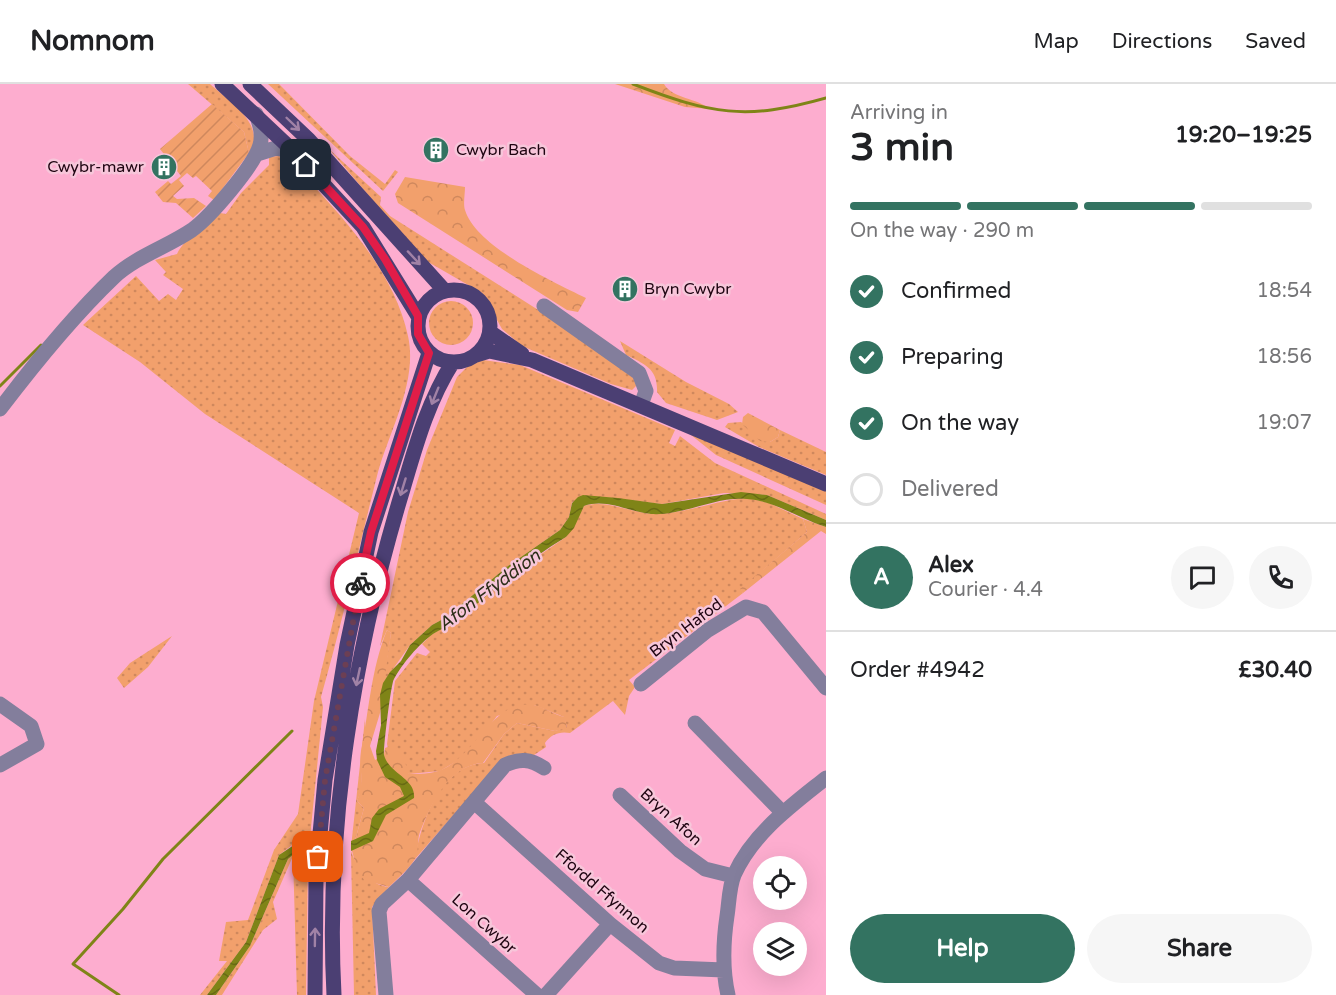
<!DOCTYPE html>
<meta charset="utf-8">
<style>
:root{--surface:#fff;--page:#f6f6f6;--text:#202124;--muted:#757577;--line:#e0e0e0;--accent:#337361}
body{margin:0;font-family:"Varela Round",sans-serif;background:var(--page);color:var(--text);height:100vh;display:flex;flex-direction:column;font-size:22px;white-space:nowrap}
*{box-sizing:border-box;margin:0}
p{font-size:20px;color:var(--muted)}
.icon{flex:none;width:33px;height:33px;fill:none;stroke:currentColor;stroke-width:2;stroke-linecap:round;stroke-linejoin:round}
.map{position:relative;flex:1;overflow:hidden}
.panel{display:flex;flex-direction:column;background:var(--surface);width:510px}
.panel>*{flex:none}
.controls{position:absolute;left:753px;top:772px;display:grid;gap:12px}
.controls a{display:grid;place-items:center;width:54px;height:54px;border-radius:50%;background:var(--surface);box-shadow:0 6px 24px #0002;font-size:30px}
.pin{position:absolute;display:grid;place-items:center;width:51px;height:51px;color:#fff;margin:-26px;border-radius:12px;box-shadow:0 3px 9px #0006}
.courier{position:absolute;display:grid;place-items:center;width:60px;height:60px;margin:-30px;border:4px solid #e11d48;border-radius:50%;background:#fff;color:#222;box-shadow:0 2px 8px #0007}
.overview em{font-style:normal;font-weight:700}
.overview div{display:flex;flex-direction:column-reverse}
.overview{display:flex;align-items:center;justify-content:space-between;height:102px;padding:0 24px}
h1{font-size:39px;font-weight:700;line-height:45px}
.bar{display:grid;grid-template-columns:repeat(4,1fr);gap:9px 6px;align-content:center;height:72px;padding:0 24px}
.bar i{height:8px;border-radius:4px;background:var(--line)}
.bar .current{background:var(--accent)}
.bar p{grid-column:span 4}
.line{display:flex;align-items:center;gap:15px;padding:0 24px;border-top:2px solid var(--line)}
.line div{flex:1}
.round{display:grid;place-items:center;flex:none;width:63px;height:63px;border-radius:32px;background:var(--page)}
ol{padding:0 24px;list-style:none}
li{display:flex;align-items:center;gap:18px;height:66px}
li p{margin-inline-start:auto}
li .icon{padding:6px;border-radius:50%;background:var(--accent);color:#fff;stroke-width:4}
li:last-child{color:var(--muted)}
li i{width:33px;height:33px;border:3px solid var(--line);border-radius:50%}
.cta{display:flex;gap:12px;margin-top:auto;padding:12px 24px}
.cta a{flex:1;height:69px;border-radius:36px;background:var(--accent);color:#fff;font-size:24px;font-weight:700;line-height:69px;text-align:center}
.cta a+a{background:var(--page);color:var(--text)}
header{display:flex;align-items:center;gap:36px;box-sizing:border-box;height:84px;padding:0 30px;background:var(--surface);border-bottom:2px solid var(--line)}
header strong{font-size:28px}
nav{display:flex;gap:33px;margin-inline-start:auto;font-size:21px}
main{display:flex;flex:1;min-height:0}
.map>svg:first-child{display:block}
.grass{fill:url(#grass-dots)}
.forest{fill:url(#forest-crowns)}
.garden{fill:url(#garden-furrows)}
.water{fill:url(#water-waves)}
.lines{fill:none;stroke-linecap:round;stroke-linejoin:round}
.stream{stroke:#7f8417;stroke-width:3}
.minor{stroke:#837e9c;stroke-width:15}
.major{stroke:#4b3f73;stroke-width:15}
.oneway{stroke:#a182a6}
.done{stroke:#6c3f54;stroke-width:6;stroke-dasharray:0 10.8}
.route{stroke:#e11d48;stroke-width:8}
.labels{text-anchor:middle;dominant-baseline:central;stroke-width:5;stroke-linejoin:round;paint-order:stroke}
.poi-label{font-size:16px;fill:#1e0411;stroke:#f7c6da;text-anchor:start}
.street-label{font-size:16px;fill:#1e0411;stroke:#f7c6da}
.water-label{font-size:18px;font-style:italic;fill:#2c2e18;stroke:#f7c6da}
</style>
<header>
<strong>Nomnom</strong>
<nav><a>Map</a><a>Directions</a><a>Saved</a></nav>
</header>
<main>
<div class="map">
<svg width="826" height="911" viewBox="0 0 826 911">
<defs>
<pattern id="grass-dots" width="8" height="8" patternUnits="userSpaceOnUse" patternTransform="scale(1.5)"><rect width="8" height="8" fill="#f2a06c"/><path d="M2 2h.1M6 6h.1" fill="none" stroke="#cf885d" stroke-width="1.8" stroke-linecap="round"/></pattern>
<pattern id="forest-crowns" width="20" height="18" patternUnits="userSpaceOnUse" patternTransform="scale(1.5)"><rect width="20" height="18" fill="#f2a06c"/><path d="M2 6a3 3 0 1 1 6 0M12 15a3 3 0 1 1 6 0" fill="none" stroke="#cf885d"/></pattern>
<pattern id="garden-furrows" width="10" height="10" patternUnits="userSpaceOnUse" patternTransform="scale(1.5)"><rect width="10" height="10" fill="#f2a06c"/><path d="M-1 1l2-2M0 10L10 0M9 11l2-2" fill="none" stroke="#cf885d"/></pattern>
<pattern id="water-waves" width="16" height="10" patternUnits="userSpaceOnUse" patternTransform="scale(1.5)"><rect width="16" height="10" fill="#7f8417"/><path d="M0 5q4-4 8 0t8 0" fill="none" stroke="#676a13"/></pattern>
</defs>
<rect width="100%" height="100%" fill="#fdadcf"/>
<!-- grass -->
<path class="grass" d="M188,0H210C224,13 256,33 254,56C254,60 251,65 249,69L244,48Z
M268,0H279L350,72L385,100L395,86L398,88L383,107Z
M329,65L381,113L380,121L390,132L565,243L635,295L637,301L632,306L611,300L522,262L502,245L482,209L423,175Z
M279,72L298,86L296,96L299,99L308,96C349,140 395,191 408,252C418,297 390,346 378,388C359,463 342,539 321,613L323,623L308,774L306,911H297L293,772L273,818L277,835L263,846L222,911H216L250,862L288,775L302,763L303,766L304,752L279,771L246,858L207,911H200L227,877H219L226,838L248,836L274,766L298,730L314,617L359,429L205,330L140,278L83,241L136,192L159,217L168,210L176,216L183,205L163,191L166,188L155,176L177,170C186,151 207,145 220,129L226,130L241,109L269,81V73Z
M429 239a22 22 0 1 1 44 0a22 22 0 1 1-44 0Z
M620,257L686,298L729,320L738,328L717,336L666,319L657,308C658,285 645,280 626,271Z
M483,276L520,281L675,346L669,359L675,362L680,352L715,379L826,430V436L767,411L724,409L662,420L603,413L572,418L569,433L560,446L508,482L445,534L432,541L410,561L383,599L391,549L387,546L380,562L408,428L427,366L457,293L470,280Z
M741,338L770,358L778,353L780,346L826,368V391L759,363L725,343L728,339Z
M686,347L826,406V421L716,371Z
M747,414L769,419L803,435L807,448L741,505L743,509L629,596L635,603L629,612L625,631L613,617L570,649C560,647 551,650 545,659L546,663L534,671L513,672L494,685L415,775C421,739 440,681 484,679L504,650L517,639L555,647L567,643L564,633L534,621L497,632L474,663L457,677L440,687L409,690L390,672L387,660L395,597L417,569L426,572L430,568L422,560L431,551L458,535L502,497L566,453L584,422C607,415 628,428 651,430C683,431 715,416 747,414Z
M172,552L148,583L124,604L117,594L130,579Z
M365,635L366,655L361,670L362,705L357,717L364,724L356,753L351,763Z
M351,767C357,785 370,801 389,803L372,823L376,911H354Z"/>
<!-- forest -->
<path class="forest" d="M615,0H664C673,15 697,14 710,25L685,23Z
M405,93L465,103C465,110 463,120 465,126C476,163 554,198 586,214L578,228L567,226L398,119L395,110Z
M748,329L780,346L778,353L770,358L760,357L742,340L743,333Z
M803,435L826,443V450L821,447L743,509L740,505L807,448Z
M387,546L391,549L380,629L370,662L375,676L384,671L385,664L393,661L403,672L409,690C419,690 431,690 441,686C477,671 493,614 534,621C544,623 554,631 565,633L567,644L555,647L517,639L504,650L483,679C449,681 431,720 420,748C417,756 419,768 415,775C409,785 397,795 389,803L364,796L356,782L351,763L356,753L364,724L357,717C366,695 358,686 361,667C369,627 371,585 387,546Z"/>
<!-- garden -->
<path class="garden" d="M212,20L244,48L249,69L214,116L208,112L212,107L196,92L193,94L187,89L179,96L184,102L173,112L177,115L194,114L206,122L193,134L176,119L163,118L155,108L168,97L171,100L181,92L160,65Z"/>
<!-- water -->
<path class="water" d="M741,408L767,411L826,436V443C800,435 775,417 747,415C715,412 684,432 651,430C628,428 607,414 584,422L574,444L566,453C526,477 493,507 457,536C449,542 441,545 433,550C419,560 402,580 394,595C391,599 383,665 384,671C389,690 416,694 414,714L386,731L373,757L351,767V757L369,749L372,734L379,725L404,712L400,703L385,693L377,676L376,667L381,641L380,611L383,599L390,588L401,577L410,561L432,541L445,534L508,482L560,446L569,433L572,419L578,413L583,411L618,414L662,420Z
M303,755L302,763L288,775L250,862L216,911H207L246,858L279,771Z"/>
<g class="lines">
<!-- stream -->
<path class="stream" d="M633,0C711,30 745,37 826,14
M0,302L41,261
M119,911L73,880L123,825L163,775L292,647"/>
<!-- minor -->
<path class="minor" d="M257,70L276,64L294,68
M544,222L639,289L646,307L641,321
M0,325C35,279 72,233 114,193C137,172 167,163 192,146C210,133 254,82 260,61C263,50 260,41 256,30
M641,600L708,546L746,523L763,528L826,604
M0,620L31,642L37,660L0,681
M695,639L782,728
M620,711L680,767L705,785L733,792
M474,718L610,840L659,879L674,884L724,886
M408,796L537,911
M386,911L379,827L382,820L408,796L505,681C520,674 530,675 544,684
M546,911L610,840
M728,911C722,885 723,859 727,832C729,820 729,803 734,791C753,749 791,722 826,694"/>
<!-- major -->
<path class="major" d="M222,0L290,64L363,143L418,232
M250,0L309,56L444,206
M418 242a36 36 0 1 1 72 0a36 36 0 1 1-72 0Z
M490,248L522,270
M476,271L489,267L532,276L826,400
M315,911L316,793L325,696L347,561L371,448L429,269
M334,911C325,742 354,566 403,405C416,361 428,317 453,278"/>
</g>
<!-- one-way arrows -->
<defs><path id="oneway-shaft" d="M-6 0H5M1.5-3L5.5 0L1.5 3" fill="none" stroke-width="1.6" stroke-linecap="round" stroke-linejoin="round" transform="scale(1.5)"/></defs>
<g class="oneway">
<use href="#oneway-shaft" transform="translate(293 40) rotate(44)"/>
<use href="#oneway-shaft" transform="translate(414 174) rotate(47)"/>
<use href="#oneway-shaft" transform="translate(435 312) rotate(112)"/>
<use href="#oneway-shaft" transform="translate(403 403) rotate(107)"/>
<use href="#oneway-shaft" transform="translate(358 593) rotate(102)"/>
<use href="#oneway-shaft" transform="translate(315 853) rotate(-89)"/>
</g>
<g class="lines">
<!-- done -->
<path class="done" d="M318,773L325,696L360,499"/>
<!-- route -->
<path class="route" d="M306,81L363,143L385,175L418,232V250L429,269L371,448L360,499"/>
</g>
<!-- icons -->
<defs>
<symbol id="building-disc" viewBox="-11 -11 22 22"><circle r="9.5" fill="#337361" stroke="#f7c6da"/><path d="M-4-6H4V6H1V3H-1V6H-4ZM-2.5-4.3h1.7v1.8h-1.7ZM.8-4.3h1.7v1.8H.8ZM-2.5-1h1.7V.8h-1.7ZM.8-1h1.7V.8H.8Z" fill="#fff"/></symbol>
</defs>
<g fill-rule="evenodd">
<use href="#building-disc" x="421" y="51" width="30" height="30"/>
<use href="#building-disc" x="149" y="68" width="30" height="30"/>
<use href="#building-disc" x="610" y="190" width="30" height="30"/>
</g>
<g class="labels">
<!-- poi labels -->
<g class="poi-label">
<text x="456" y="66">Cwybr Bach</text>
<text x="144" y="83" text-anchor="end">Cwybr-mawr</text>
<text x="644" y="205">Bryn Cwybr</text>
</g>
<!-- street labels -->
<g class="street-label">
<text transform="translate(686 544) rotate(-37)">Bryn Hafod</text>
<text transform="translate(671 733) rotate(42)">Bryn Afon</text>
<text transform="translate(602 807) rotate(41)">Ffordd Ffynnon</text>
<text transform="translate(484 840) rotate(42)">Lon Cwybr</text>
</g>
<!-- water labels -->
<g class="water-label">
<text transform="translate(489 506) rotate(-37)">Afon Ffyddion</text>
</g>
</g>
</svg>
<div class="controls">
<a><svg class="icon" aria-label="locate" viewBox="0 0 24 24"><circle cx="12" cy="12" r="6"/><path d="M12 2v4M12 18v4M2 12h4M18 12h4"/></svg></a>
<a><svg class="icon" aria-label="layers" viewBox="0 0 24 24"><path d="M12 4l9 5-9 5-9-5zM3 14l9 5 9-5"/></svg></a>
</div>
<div class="pin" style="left:318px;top:773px;background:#ea580c"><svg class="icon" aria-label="bag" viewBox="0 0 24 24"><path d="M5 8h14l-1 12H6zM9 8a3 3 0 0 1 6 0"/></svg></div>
<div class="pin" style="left:306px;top:81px;background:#1f2937"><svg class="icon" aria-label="home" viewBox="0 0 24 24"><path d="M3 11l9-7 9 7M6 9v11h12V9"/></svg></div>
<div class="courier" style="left:360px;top:499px"><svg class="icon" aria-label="bike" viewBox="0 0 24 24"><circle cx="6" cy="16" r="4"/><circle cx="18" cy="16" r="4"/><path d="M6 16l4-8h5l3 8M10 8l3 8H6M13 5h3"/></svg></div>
</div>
<section class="panel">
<div class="overview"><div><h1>3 min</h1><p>Arriving in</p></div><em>19:20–19:25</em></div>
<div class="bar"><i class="current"></i><i class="current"></i><i class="current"></i><i></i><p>On the way · 290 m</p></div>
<ol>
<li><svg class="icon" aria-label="check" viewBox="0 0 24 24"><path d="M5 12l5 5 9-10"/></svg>Confirmed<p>18:54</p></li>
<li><svg class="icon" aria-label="check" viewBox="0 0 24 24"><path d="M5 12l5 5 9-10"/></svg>Preparing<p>18:56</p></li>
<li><svg class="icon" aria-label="check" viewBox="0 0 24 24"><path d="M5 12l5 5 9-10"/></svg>On the way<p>19:07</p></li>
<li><i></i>Delivered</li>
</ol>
<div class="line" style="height:108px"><b class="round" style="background:var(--accent);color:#fff">A</b><div><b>Alex</b><p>Courier · 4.4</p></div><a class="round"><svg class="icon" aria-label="chat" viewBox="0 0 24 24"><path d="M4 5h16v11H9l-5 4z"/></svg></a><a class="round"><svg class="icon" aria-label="phone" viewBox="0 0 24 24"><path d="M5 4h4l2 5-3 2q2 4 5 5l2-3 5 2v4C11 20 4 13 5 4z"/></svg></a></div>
<div class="line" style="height:78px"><div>Order #4942</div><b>£30.40</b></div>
<div class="cta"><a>Help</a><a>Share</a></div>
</section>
</main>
